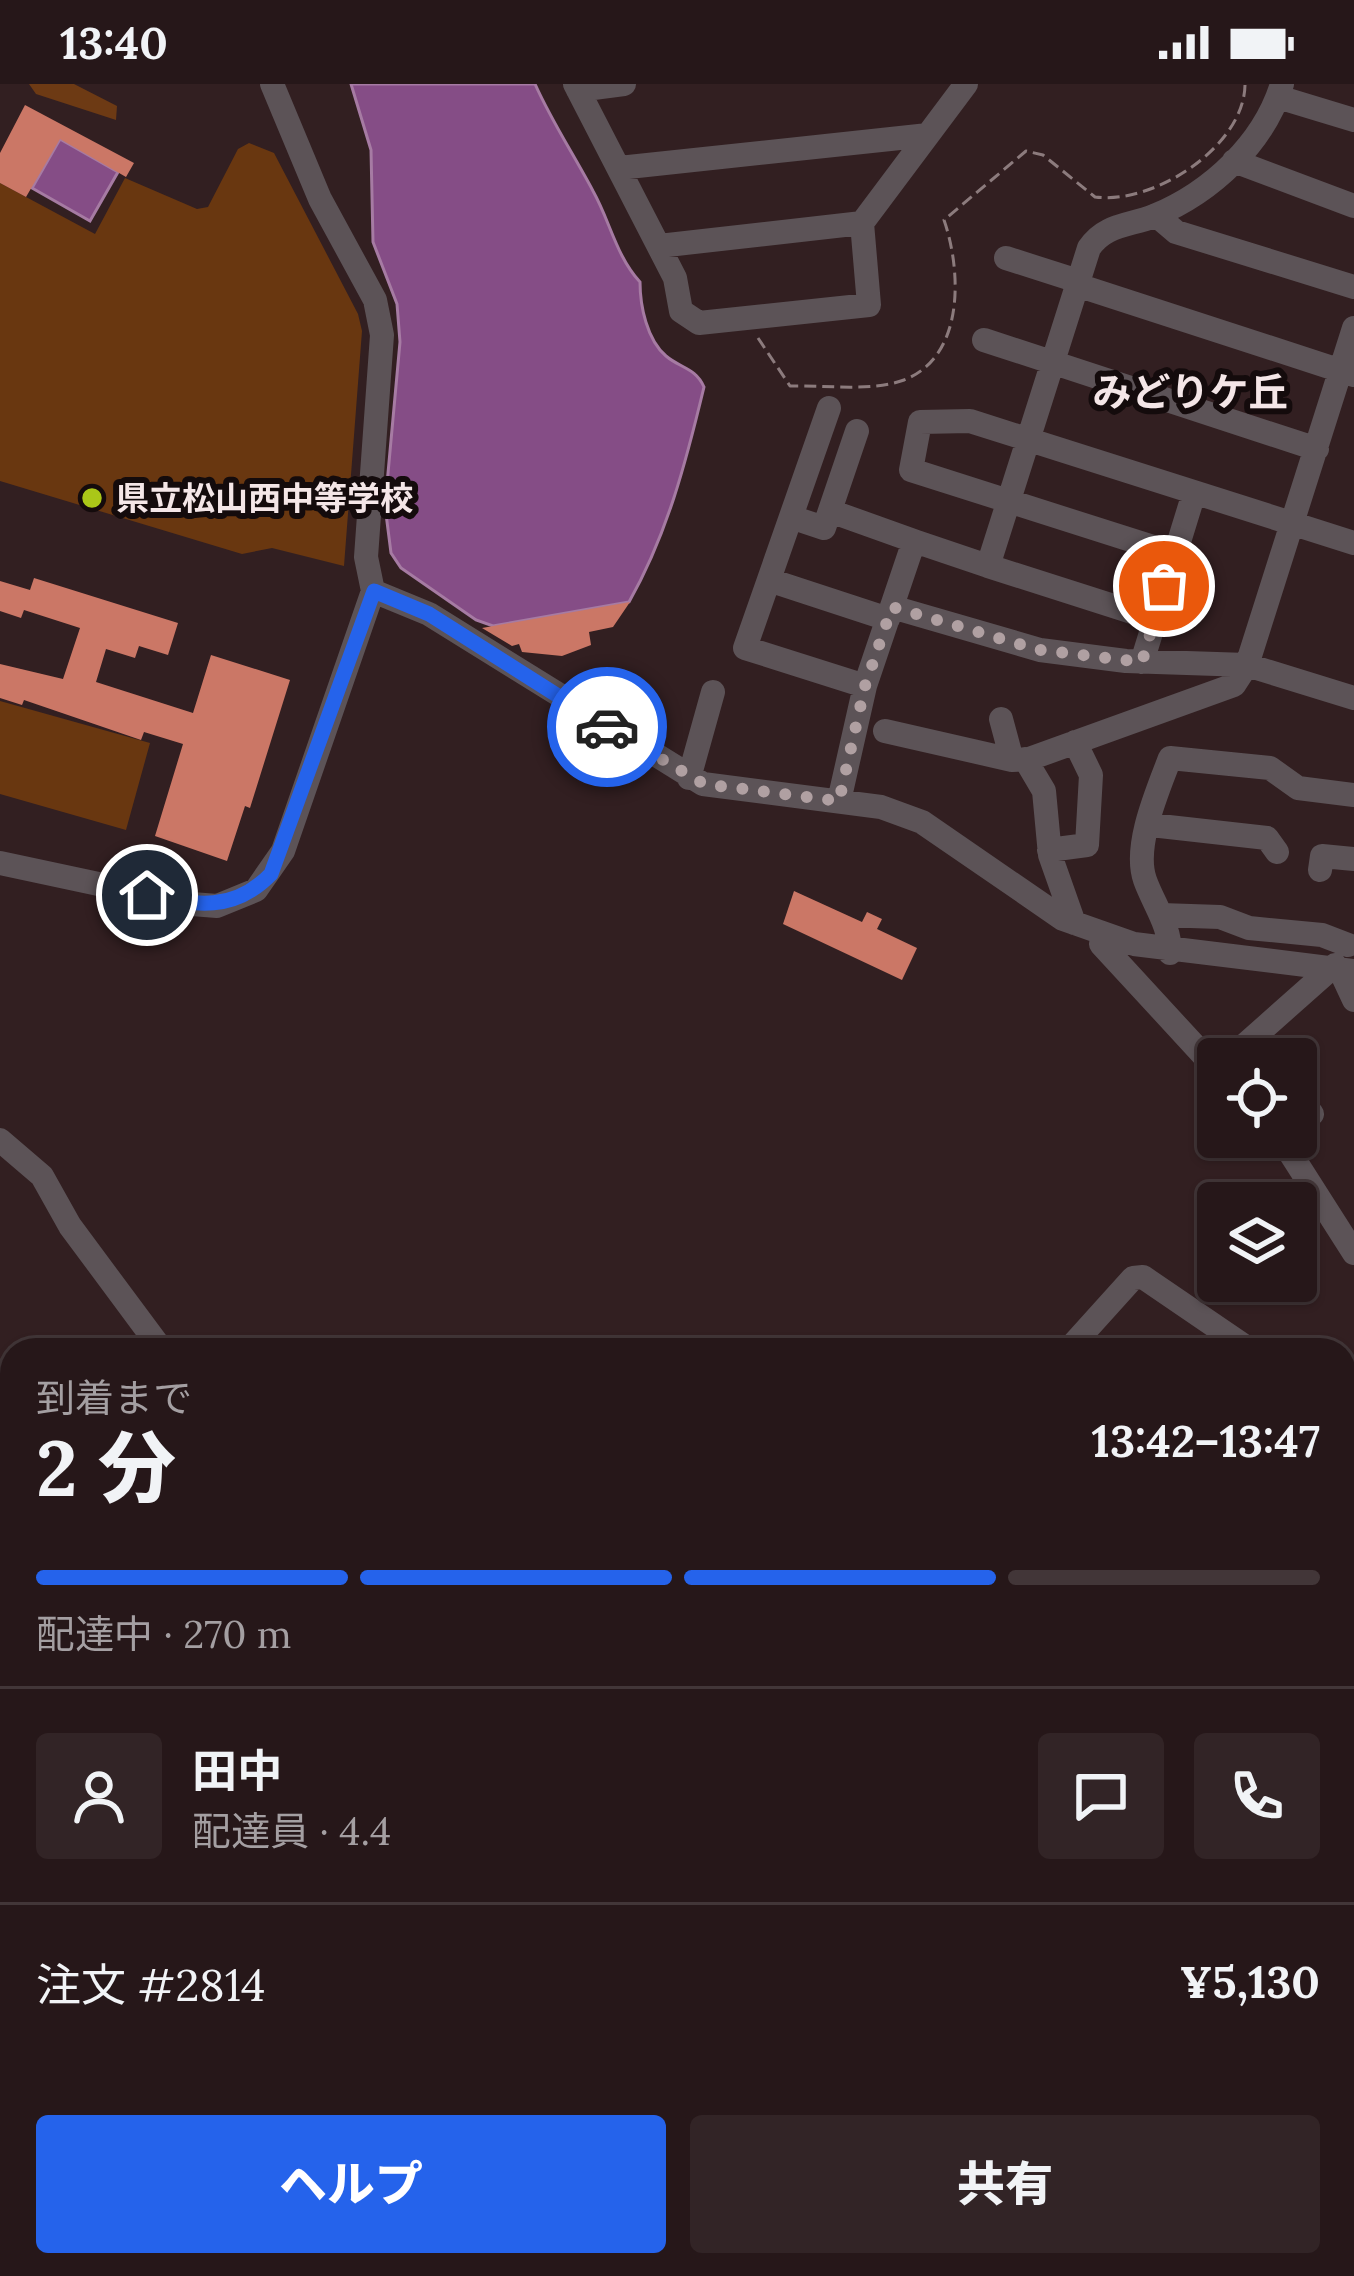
<!DOCTYPE html>
<html lang="ja">
<meta charset="utf-8">
<style>
:root{--surface:#261719;--page:#322426;--text:#f1f3f6;--muted:#a49fa2;--line:#423638;--accent:#2563eb}
body{margin:0;font-family:Lora,"Noto Sans JP",serif;background:var(--page);color:var(--text);height:100vh;display:flex;flex-direction:column;font-size:45px;white-space:nowrap}
*{box-sizing:border-box;margin:0}
p{font-size:39px;color:var(--muted)}
.icon{flex:none;width:66px;height:66px;fill:none;stroke:currentColor;stroke-width:2;stroke-linecap:round;stroke-linejoin:round}
.map{position:relative;flex:1;overflow:hidden}
.details{position:absolute;left:0px;top:1254px;width:1356px;height:939px;display:flex;flex-direction:column;background:var(--surface);border-radius:36px 36px 0 0;box-shadow:0 3px 9px #0004,0 0 0 3px var(--line)}
.details>*{flex:none}
.buttons{position:absolute;left:1197px;top:954px;display:grid;gap:24px}
.buttons a{display:grid;place-items:center;width:120px;height:120px;border-radius:12px;background:var(--surface);box-shadow:0 3px 9px #0004,0 0 0 3px var(--line);font-size:60px}
.pin{position:absolute;display:grid;place-items:center;width:102px;height:102px;color:#fff;margin:-51px;border:6px solid #fff;border-radius:50%;box-shadow:0 3px 12px #0007}
.courier{position:absolute;display:grid;place-items:center;width:120px;height:120px;margin:-60px;border:9px solid #2563eb;border-radius:50%;background:#fff;color:#222;box-shadow:0 3px 15px #0007}
.overview em{font-style:normal;font-weight:800}
.overview div{display:flex;flex-direction:column-reverse}
.overview{display:flex;align-items:center;justify-content:space-between;height:204px;padding:0 36px}
h1{font-size:78px;font-weight:800;line-height:90px}
.bar{display:grid;grid-template-columns:repeat(4,1fr);gap:18px 12px;align-content:center;height:144px;padding:0 36px}
.bar i{height:15px;border-radius:9px;background:var(--line)}
.bar .current{background:var(--accent)}
.bar p{grid-column:span 4}
.line{display:flex;align-items:center;gap:30px;padding:0 36px;border-top:3px solid var(--line)}
.line div{flex:1}
.round{display:grid;place-items:center;flex:none;width:126px;height:126px;border-radius:12px;background:var(--page)}
.primary-button{display:flex;gap:24px;margin-top:auto;padding:24px 36px}
.primary-button a{flex:1;height:138px;border-radius:12px;background:var(--accent);color:#fff;font-size:48px;font-weight:800;line-height:138px;text-align:center}
.primary-button a+a{background:var(--page);color:var(--text)}
.status{display:flex;justify-content:space-between;align-items:center;height:84px;padding:0 60px;background:var(--surface);direction:ltr}
.status svg{height:33px;fill:currentColor}
.map>svg:first-child{display:block}
.green{fill:#693710}
.forest{fill:#6d3a14}
.water{fill:#854d86;stroke:#a67ba3;stroke-width:3}
.building{fill:#cb7766}
.lines{fill:none;stroke-linecap:round;stroke-linejoin:round}
.path{stroke:#8c7b7d;stroke-width:3;stroke-dasharray:12 6;stroke-linecap:butt}
.minor{stroke:#5c5357;stroke-width:24}
.done{stroke:#b0a0a2;stroke-width:12;stroke-dasharray:0 21.6}
.route{stroke:#2563eb;stroke-width:15}
.poi-dot{fill:#aac718;stroke:#140b0c;stroke-width:4.5}
.labels{text-anchor:middle;dominant-baseline:central;stroke-width:12;stroke-linejoin:round;paint-order:stroke}
.poi-label{font-size:33px;font-weight:bold;fill:#f4e6e7;stroke:#140b0c;text-anchor:start}
.quarter-label{font-size:39px;font-weight:bold;fill:#f4e6e7;stroke:#140b0c}
</style>
<div class="status"><b>13:40</b><svg viewBox="0 0 49 12"><path d="M0 12V9h3v3zM5 12V6h3v6zM10 12V3h3v9zM15 12V0h3v12zM26 1h20v11H26zM47 4h2v5h-2z"/></svg></div>
<div class="map">
<svg width="1354" height="2192" viewBox="0 0 1354 2192">
<rect width="100%" height="100%" fill="#321f21"/>
<!-- green -->
<path class="green" d="M249,59L274,69L358,230L362,247L344,482L272,464L242,470L0,397V99L95,150L125,94L197,125L208,123L238,65Z
M0,617L150,659L126,746L0,710Z"/>
<!-- forest -->
<path class="forest" d="M29,0H74L117,22L116,36L36,10Z
M0,2121L12,2129V2181H159L157,2192H0Z
M297,2181H575L574,2192H296Z"/>
<!-- water -->
<path class="water" d="M351,0H535C552,38 574,71 593,107C610,137 616,172 640,198C640,222 647,256 666,272C680,284 696,284 704,303C686,378 667,451 629,518L493,542L476,536L401,484L391,469L385,422L400,258L397,220L373,158L371,66Z
M60,55L118,88L90,137L32,104Z"/>
<!-- building -->
<path class="building" d="M25,21L134,79L126,93L60,55L26,113L0,99V69Z
M34,494L178,539L168,571L139,562L135,574L106,565L96,598L193,629L211,571L290,596L250,724L245,722L227,777L155,752L183,660L144,648L141,656L24,616L22,621L0,614V580L63,595L80,544L24,526L21,534L0,527V497L30,506Z
M630,518L613,543L589,548L591,561L562,572L522,568L519,560L512,562L482,544Z
M794,807L862,838L867,828L882,835L877,845L917,864L902,896L783,840Z"/>
<g class="lines">
<!-- path -->
<path class="path" d="M758,254L790,302C825,301 871,308 904,296C966,272 961,185 944,136L1026,67L1043,71L1095,113C1154,121 1245,62 1245,0"/>
<!-- minor -->
<path class="minor" d="M575,0L675,194L681,227L699,239L869,221L862,139L966,0
M578,6L624,0
M1278,13L1354,36
M1234,77L1354,122
M619,84L928,51
M1156,131L1176,148L1354,203
M659,162L862,139
M1006,174L1078,197
M1077,201L1354,291
M984,256L1317,365
M829,324L745,564L865,602
M830,427L914,457
M791,433L824,444L857,347
M1175,470L911,386L920,338L970,337L1354,459
M988,482L1154,535
M769,496L888,535
M373,507L429,530L703,700L881,723L922,738L1063,835L1134,860L1354,887
M892,523L1040,566L1126,577L1247,581L1354,614
M1142,578L1194,409
M1001,635L1012,676
M885,647L1012,676L1029,675L1234,601L1247,581L1354,244
M1025,675L1044,707L1050,771L1074,839
M689,694L713,608
M839,717L865,602L914,457L988,482L1089,164C1105,140 1129,142 1154,132C1212,108 1264,59 1282,0
M1151,741L1267,754L1277,768
M1049,766L1087,761L1091,691L1075,658
M0,779L192,820L217,822L256,806L283,767L373,507L366,473L382,251L375,216L320,115L272,0
M1320,786L1322,772L1354,775
M1161,831L1220,833L1249,844L1322,851L1348,861
M1103,850L1101,860L1218,987
M1170,869C1170,841 1154,821 1145,796C1133,762 1158,706 1170,674L1270,684L1298,704L1354,711
M1340,886L1354,916
M1229,975L1335,881
M1296,1009L1312,1030
M1280,1053L1354,1169
M0,1056L42,1092L70,1142L162,1266
M1068,1266L1133,1194L1143,1193L1250,1266
M1344,1308L1354,1300
M1344,1367L1354,1380
M1344,1431L1354,1424
M1344,1556L1354,1549
M0,1608L12,1614
M1344,1652L1354,1663
M1344,1790L1354,1801
M1344,1865L1354,1882
M0,1920L12,1913
M1344,1946L1354,1934
M1344,2048L1354,2057
M1344,2092L1354,2080
M1086,2181L1106,2192
M834,2192L842,2181
M1005,2192L1008,2181
M1271,2192L1275,2181"/>
</g>
<g class="lines">
<!-- done -->
<path class="done" d="M607,643L704,700L839,717L865,602L892,523L1040,566L1142,578L1164,502"/>
<!-- route -->
<path class="route" d="M147,811C196,821 233,829 271,790L374,507L429,530L607,643"/>
</g>
<!-- markers -->
<circle class="poi-dot" cx="92" cy="414" r="12"/>
<g class="labels">
<!-- poi labels -->
<g class="poi-label">
<text x="116" y="414">県立松山西中等学校</text>
</g>
<!-- quarter labels -->
<g class="quarter-label">
<text x="1190" y="308">みどりケ丘</text>
</g>
</g>
</svg>
<div class="buttons">
<a><svg class="icon" aria-label="locate" viewBox="0 0 24 24"><circle cx="12" cy="12" r="6"/><path d="M12 2v4M12 18v4M2 12h4M18 12h4"/></svg></a>
<a><svg class="icon" aria-label="layers" viewBox="0 0 24 24"><path d="M12 4l9 5-9 5-9-5zM3 14l9 5 9-5"/></svg></a>
</div>
<div class="pin" style="left:1164px;top:502px;background:#ea580c"><svg class="icon" aria-label="bag" viewBox="0 0 24 24"><path d="M5 8h14l-1 12H6zM9 8a3 3 0 0 1 6 0"/></svg></div>
<div class="pin" style="left:147px;top:811px;background:#1f2937"><svg class="icon" aria-label="home" viewBox="0 0 24 24"><path d="M3 11l9-7 9 7M6 9v11h12V9"/></svg></div>
<div class="courier" style="left:607px;top:643px"><svg class="icon" aria-label="car" viewBox="0 0 24 24"><path d="M5 17H2v-5l4-1 3-4h7l3 4 3 1v5h-3M9 17h6M6 11h13"/><circle cx="7" cy="17" r="2"/><circle cx="17" cy="17" r="2"/></svg></div>
<section class="details">
<div class="overview"><div><h1>2 分</h1><p>到着まで</p></div><em>13:42–13:47</em></div>
<div class="bar"><i class="current"></i><i class="current"></i><i class="current"></i><i></i><p>配達中 · 270 m</p></div>
<div class="line" style="height:216px"><a class="round"><svg class="icon" aria-label="person" viewBox="0 0 24 24"><circle cx="12" cy="8" r="4"/><path d="M4 21q1-7 8-7t8 7"/></svg></a><div><b>田中</b><p>配達員 · 4.4</p></div><a class="round"><svg class="icon" aria-label="chat" viewBox="0 0 24 24"><path d="M4 5h16v11H9l-5 4z"/></svg></a><a class="round"><svg class="icon" aria-label="phone" viewBox="0 0 24 24"><path d="M5 4h4l2 5-3 2q2 4 5 5l2-3 5 2v4C11 20 4 13 5 4z"/></svg></a></div>
<div class="line" style="height:156px"><div>注文 #2814</div><b>¥5,130</b></div>
<div class="primary-button"><a>ヘルプ</a><a>共有</a></div>
</section>
</div>
